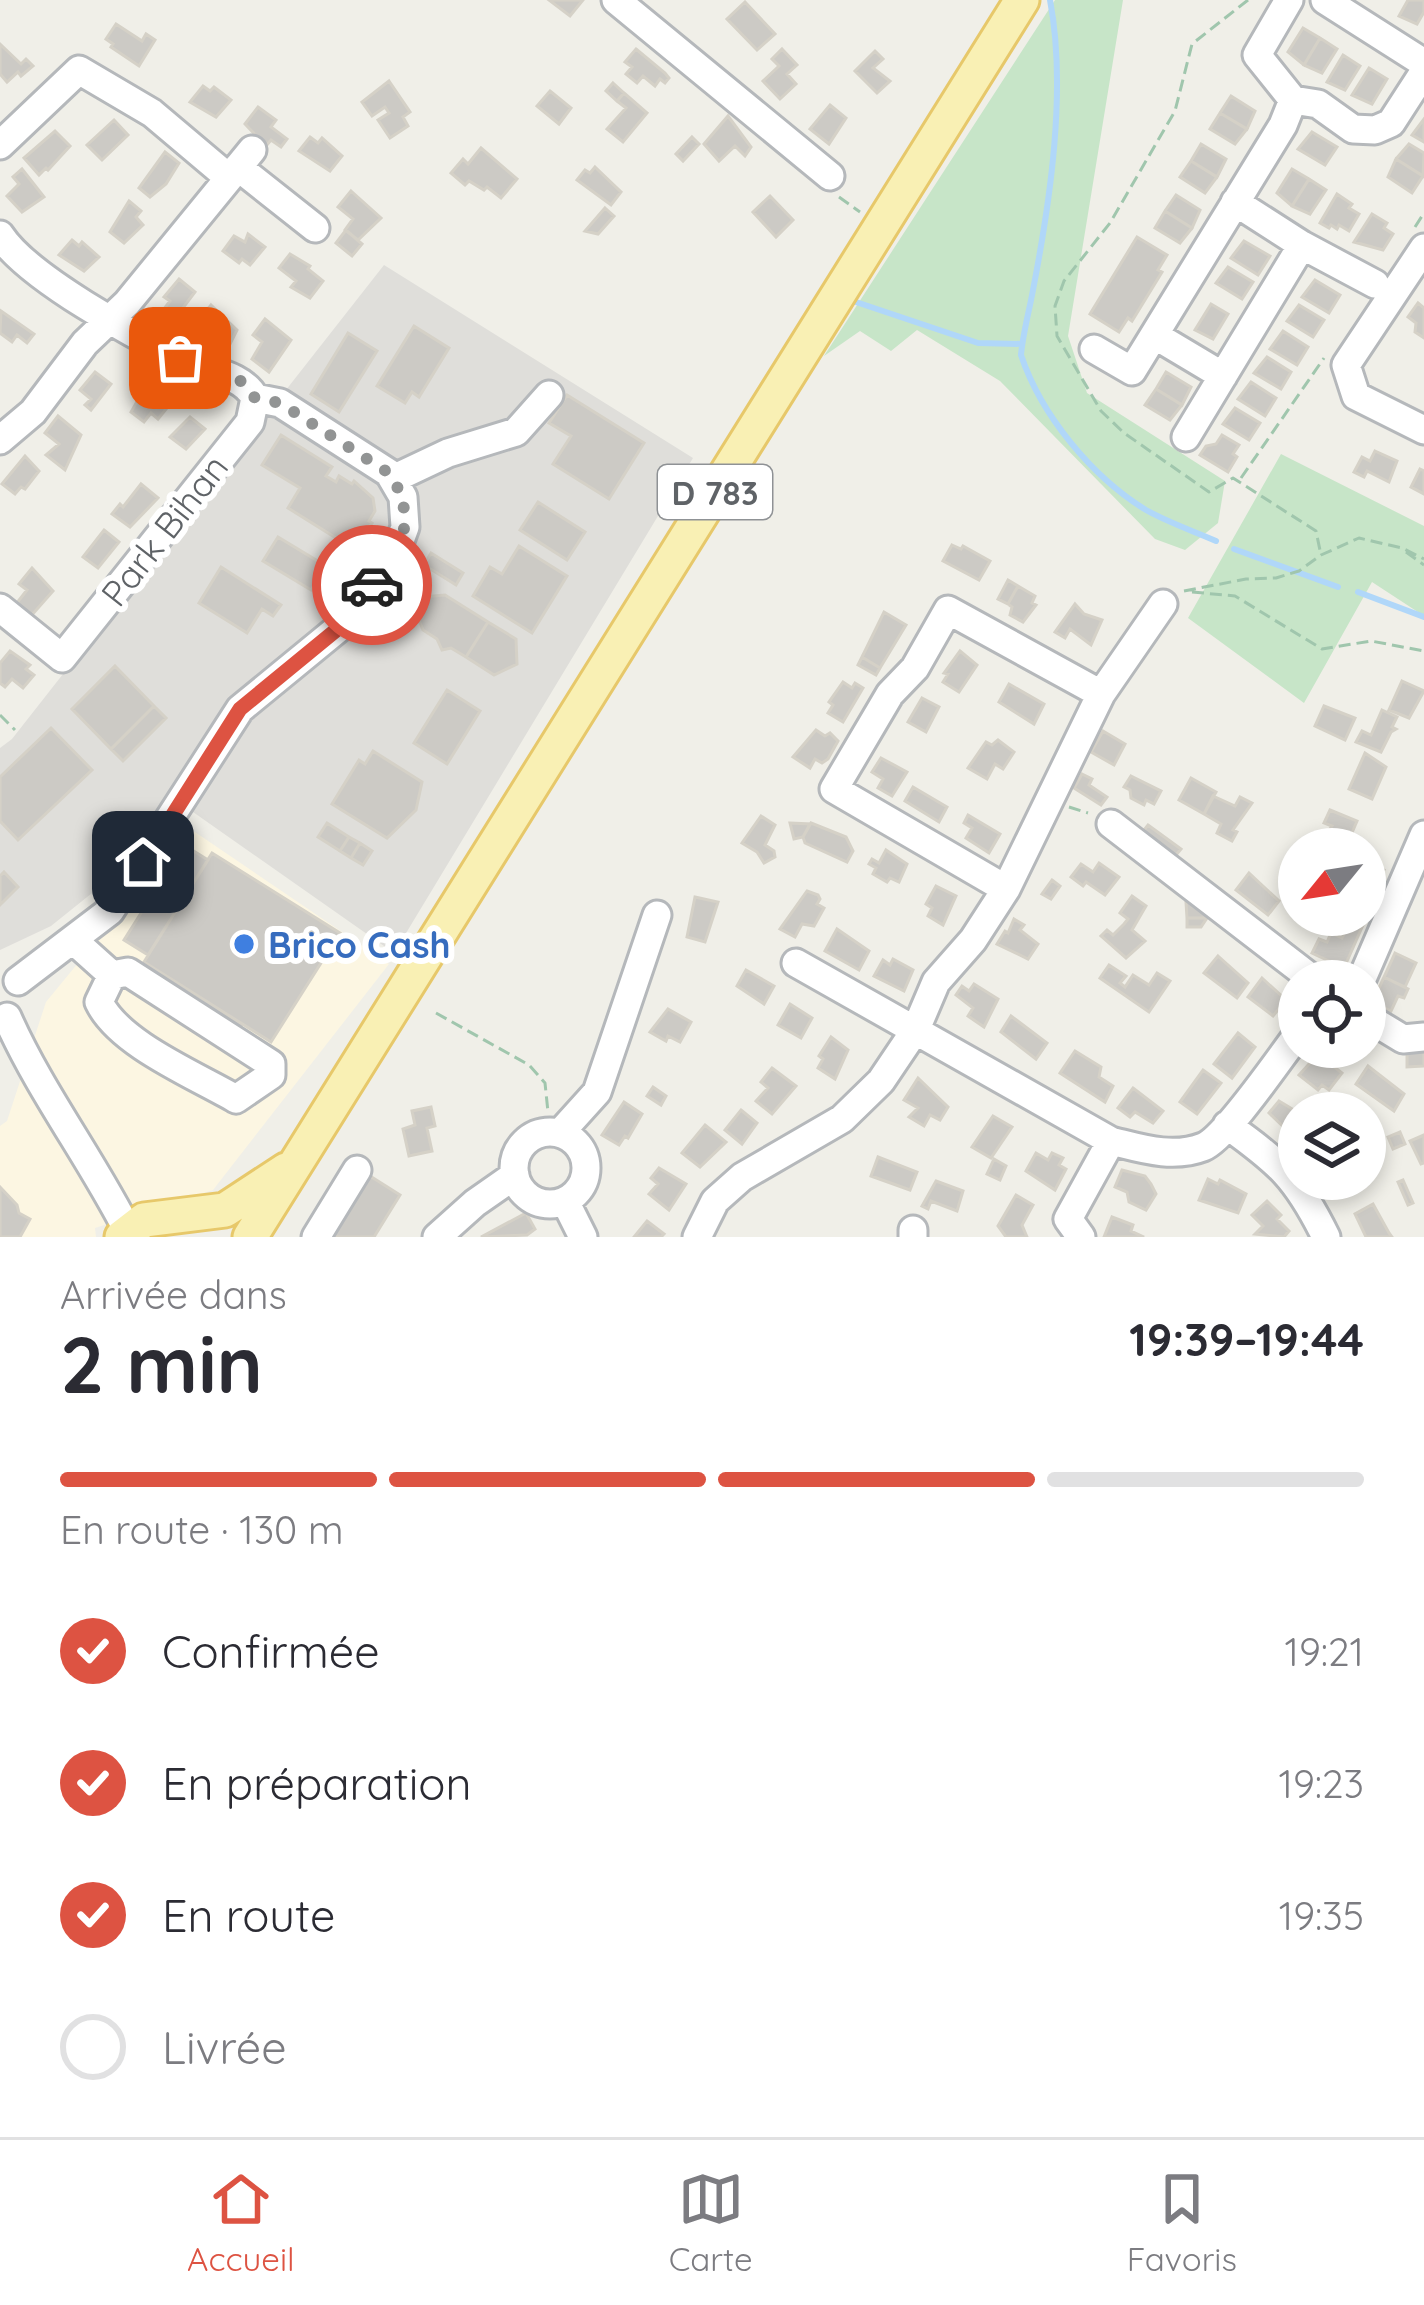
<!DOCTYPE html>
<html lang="fr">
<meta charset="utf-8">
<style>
:root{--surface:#fff;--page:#f7f7f7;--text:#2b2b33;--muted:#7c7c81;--line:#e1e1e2;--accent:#dd5342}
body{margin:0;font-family:Quicksand,sans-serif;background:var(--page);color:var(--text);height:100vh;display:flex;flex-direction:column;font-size:45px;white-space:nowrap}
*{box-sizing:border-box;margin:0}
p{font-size:39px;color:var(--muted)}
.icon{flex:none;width:66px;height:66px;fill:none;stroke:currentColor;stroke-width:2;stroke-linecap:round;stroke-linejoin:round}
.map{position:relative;height:1237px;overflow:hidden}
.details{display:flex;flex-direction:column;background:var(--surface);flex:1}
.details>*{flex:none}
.needle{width:78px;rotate:240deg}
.fabs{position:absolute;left:1278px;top:828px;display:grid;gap:24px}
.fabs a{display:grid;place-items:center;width:108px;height:108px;border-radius:50%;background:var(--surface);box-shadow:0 6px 18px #0003;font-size:60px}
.pin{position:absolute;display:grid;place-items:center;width:102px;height:102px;color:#fff;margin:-51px;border-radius:24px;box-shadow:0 6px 18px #0006}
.courier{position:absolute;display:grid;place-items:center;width:120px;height:120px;margin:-60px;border:9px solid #dd5342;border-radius:50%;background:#fff;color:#222;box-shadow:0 3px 15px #0007}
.summary em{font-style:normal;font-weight:700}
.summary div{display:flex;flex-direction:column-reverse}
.summary{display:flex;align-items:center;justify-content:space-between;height:204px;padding:0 60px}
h1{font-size:78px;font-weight:700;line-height:90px}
.bar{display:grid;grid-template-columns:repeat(4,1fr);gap:18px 12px;align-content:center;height:144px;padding:0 60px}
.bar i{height:15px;border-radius:9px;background:var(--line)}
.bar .active{background:var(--accent)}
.bar p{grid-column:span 4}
ol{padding:0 60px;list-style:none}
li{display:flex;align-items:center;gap:36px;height:132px}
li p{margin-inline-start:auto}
li .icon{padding:12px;border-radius:50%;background:var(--accent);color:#fff;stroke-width:4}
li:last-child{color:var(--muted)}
li i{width:66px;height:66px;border:6px solid var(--line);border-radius:50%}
.dock{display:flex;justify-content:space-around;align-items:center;height:168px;border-top:3px solid var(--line);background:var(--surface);font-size:33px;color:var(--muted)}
.dock a{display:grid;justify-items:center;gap:6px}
.dock .active{color:var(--accent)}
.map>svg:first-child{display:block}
.commercial{fill:#fcf6e2}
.industrial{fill:#dfdeda}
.green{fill:#c7e5c8}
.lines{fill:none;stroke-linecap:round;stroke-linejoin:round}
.stream{stroke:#b0d7f9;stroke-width:6}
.building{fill:#cccac5;stroke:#d5d1c7;stroke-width:3}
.minor-casing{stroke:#b5b8bb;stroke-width:33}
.major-casing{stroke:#e7c86a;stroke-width:39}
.path{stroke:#a0c6ad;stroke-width:3;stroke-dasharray:12 6;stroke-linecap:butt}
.minor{stroke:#fff;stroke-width:27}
.major{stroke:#f9f0b4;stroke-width:33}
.done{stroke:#929494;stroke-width:12;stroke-dasharray:0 21.6}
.route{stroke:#dd5342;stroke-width:15}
.shop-dot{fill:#3f7fe0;stroke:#fff;stroke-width:4.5}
.labels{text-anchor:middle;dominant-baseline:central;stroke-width:12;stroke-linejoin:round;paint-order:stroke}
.shield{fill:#fff;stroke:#8f9295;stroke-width:3}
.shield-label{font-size:33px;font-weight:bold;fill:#5f6367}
.street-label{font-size:36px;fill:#5f6367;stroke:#fff}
.shop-label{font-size:36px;font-weight:bold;fill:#366cbe;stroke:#fff;text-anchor:start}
</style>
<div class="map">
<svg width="1424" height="1237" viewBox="0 0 1424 1237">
<rect width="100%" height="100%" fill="#f0efe8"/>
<!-- commercial -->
<path class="commercial" d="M189,828L389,964L213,1190L95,1228L96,1237H0V1126L7,1121L46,1002Z"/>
<!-- industrial -->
<path class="industrial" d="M384,265L693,458L394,953L193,812L51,926L0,950V748L12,739Z"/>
<!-- green -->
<path class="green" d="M1055,0H1123L1068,336L1087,393L1225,481L1218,523L1185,550L1155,539L1000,381L917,330L891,351L860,331L824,356Z
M1281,454L1424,526V616L1372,582L1304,703L1188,618Z"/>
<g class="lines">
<!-- stream -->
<path class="stream" d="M1050,0C1067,89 1050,202 1033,290C1029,312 1023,333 1021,355C1041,415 1092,477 1146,510C1167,522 1193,531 1216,541
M850,300L978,343L1022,344
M1234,549L1338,587
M1358,592L1424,617"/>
</g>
<!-- building -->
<path class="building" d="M549,0H583L570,16Z
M1408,0H1424V12L1417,24L1399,16Z
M745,2L775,34L757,50L727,19Z
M116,24L142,41L146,34L155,40L139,66L111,47L113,44L106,39Z
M1303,28L1320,38L1304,65L1288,52Z
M1320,38L1337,49L1322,73L1304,65Z
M0,44L21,64L26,59L33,66L21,76L18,72L7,82L0,74Z
M636,49L665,73L669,78L665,83L660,79L655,86L643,76L637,83L626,74L632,67L625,62Z
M782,49L797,65L787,74L796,84L780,99L763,81L779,66L772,59Z
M875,51L883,59L873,68L890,81L877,93L855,71Z
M1343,55L1360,66L1345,90L1327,82Z
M1369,68L1387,79L1372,104L1352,95Z
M389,81L410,112L403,117L408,126L390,138L378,120L389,113L385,107L372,116L362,102Z
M613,83L624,93L617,101L606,91Z
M203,86L210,91L214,87L231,100L216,117L190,102Z
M550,91L571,108L559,124L537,106Z
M624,93L647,113L623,142L607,129L626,108L617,101Z
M1231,96L1255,111L1247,129L1220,113Z
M830,105L846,118L829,144L810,129Z
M258,107L276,120L271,127L287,139L281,147L271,140L266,146L245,124Z
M1220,113L1247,129L1235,144L1210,129Z
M728,116L751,147L745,156L735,146L719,161L704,144Z
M1424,119V142L1412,135Z
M114,120L128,135L102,160L87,145Z
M55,131L70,146L48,170L46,168L39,175L24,158Z
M1312,132L1337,147L1325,165L1298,149Z
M310,137L318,143L322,138L342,156L330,171L299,151Z
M692,137L699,144L683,161L676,154Z
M1201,144L1226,159L1217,177L1191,161Z
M1409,144L1424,153L1423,176L1396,159Z
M481,148L517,179L501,198L487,187L484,190L469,181L465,185L451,173L463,159L468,164Z
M165,152L179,163L166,184L150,197L139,188Z
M1396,159L1423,176L1412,193L1388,177Z
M1191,161L1217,177L1205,193L1180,177Z
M595,167L621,192L611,205L577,180L585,170L590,173Z
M22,169L44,197L22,212L7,196L19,184L13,177Z
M1292,169L1309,179L1292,206L1277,193Z
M1309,179L1326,190L1310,214L1292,206Z
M351,191L381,218L358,240L345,230L353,219L338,207Z
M1337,194L1352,204L1349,208L1359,214L1349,231L1339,225L1337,229L1331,225L1329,228L1320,223Z
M1176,195L1200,210L1192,228L1165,211Z
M770,196L793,220L776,237L753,212Z
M129,201L141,211L136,217L143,225L124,243L110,232Z
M605,208L614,216L598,234L585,231Z
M1165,211L1192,228L1180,243L1155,228Z
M1372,214L1387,223L1384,228L1393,234L1383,250L1354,242Z
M346,230L362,244L352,256L336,243Z
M248,234L265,247L250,265L242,259L239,263L223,251L234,236L245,242Z
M1137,237L1167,255L1158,270L1162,272L1132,321L1128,318L1119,332L1090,314Z
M72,240L79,246L82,242L99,257L84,271L59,255Z
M1244,241L1270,256L1258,275L1231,258Z
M290,254L310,266L308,269L323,281L310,298L291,287L296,281L279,268Z
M1228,267L1253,282L1242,299L1216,283Z
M179,279L195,292L179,313L183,316L176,324L161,313L170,301L164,297Z
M1315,280L1340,295L1329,313L1302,297Z
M1418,303L1424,308V338L1415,332L1416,323L1408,317Z
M1211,304L1228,314L1213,339L1195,330Z
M211,305L237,330L226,352L195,325Z
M1299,305L1324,320L1313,337L1287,321Z
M1,311L34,334L27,343L17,335L12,342L0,333Z
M265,319L291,340L269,372L252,359L262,342L253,335Z
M414,326L449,348L419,397L412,392L405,403L377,386Z
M1283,331L1308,347L1297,365L1270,349Z
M348,333L377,351L339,412L311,394Z
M1267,357L1291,372L1281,389L1254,373Z
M95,372L111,384L91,410L85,405L91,399L80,390Z
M1166,372L1191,387L1182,405L1156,389Z
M1251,382L1276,398L1265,416L1238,399Z
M147,384L171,403L158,419L151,413L144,422L131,412Z
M1156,389L1182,405L1170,420L1145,405Z
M567,395L644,443L609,499L553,464L571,436L549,423Z
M1235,408L1260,423L1249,440L1223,424Z
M58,416L81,435L65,470L46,455L59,444L45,433Z
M190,417L205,429L186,449L170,437Z
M281,435L332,467L326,476L336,482L339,476L352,484L354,481L373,498L375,511L369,521L372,523L352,548L288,508L300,488L262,465Z
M1222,435L1239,445L1233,454L1237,457L1228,472L1200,455L1206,446L1216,444Z
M1375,451L1397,461L1389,482L1367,471L1364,477L1354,472L1362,457L1370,461Z
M25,456L39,471L25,489L21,487L15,494L2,484Z
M1420,469L1424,471V494L1411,487Z
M141,484L158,498L130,527L112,514L120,504L123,507Z
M538,502L585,532L567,560L520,530Z
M104,530L119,542L98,568L83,557Z
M278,537L326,566L311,590L263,561Z
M952,545L961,549L963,546L990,561L979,580L943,561Z
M519,546L567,576L532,633L473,596L490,567L502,574Z
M431,553L463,573L456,585L424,565Z
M221,567L281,605L273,616L262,609L247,633L199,603Z
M32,568L53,591L31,616L16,604L27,590L19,584Z
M1008,580L1018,586L1008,604L998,599Z
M1018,586L1035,596L1032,603L1036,605L1023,622L1010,615L1012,607L1008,604Z
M445,595L488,622L466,657L451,648L442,650L437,639L423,630L410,598Z
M1075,604L1084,614L1102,620L1091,645L1070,629L1065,638L1055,632Z
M884,612L906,625L880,668L862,657Z
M488,622L516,639L517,664L494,675L466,657Z
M10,651L30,665L26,669L34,675L23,688L12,679L5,687L0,683V663Z
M960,651L977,665L959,692L943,682L948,674L944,673Z
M862,657L880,668L876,675L858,665Z
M115,666L154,706L111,749L72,709Z
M1402,681L1424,691L1409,718L1389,710Z
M843,682L852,688L855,683L863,688L843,722L828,713L833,705L829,702Z
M1009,684L1044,704L1034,724L999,702Z
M447,690L480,711L447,764L414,743Z
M922,698L939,707L926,732L908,722Z
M154,706L166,718L123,761L111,749Z
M1324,706L1355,718L1345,740L1315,726Z
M1382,710L1397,717L1392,727L1396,729L1391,732L1381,752L1356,742L1362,731L1371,735Z
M51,728L92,770L18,840L0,821V777Z
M816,730L825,736L830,733L838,741L828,759L822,763L815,759L810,768L793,757Z
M1103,731L1125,744L1114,765L1091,752Z
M998,740L1014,752L1003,769L995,764L987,779L968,768L986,742L992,745Z
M373,751L422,782L416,810L387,838L332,804L359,760L365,764Z
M1365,753L1386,767L1372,799L1349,789Z
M881,758L907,772L892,796L878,788L883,779L872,772Z
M1082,774L1092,779L1089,785L1107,797L1101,805L1074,788Z
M1131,776L1161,791L1154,804L1146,800L1144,805L1131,798L1130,790L1124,787Z
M1191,778L1216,792L1204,814L1179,800Z
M913,787L947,807L939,822L905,801Z
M1213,796L1235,806L1240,797L1252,803L1233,830L1237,832L1232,841L1217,833L1221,824L1204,814Z
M1330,810L1357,821L1345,849L1323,839L1332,826L1324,823Z
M968,815L1000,834L989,853L966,838L972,828L964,823Z
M761,816L775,825L765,845L774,851L775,857L764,863L757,852L742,843Z
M327,823L349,837L340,851L318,837Z
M790,823L810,824L803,837L794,839Z
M811,823L846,837L853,851L847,862L805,843L803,837Z
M1148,825L1181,849L1170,862L1140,835Z
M349,837L360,843L351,858L340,851Z
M360,843L372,851L363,865L351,858Z
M184,845L208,860L148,955L124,940Z
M886,850L907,864L899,882L890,878L887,882L873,874L876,868L869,864L872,859L879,863Z
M212,853L340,933L271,1042L144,962Z
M1365,862L1384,870L1374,892L1365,888Z
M1099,863L1119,877L1105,895L1086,882L1083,886L1071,877L1081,864L1093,872Z
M4,872L18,887L0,905V876Z
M1249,873L1279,901L1268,915L1236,890Z
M1292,875L1299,878V893L1287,887Z
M1052,880L1060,886L1051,899L1042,894Z
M936,886L956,896L943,925L928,916L932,908L926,904Z
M807,891L818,895L820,899L817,904L824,908L814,926L802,924L795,937L780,929Z
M1132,896L1146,906L1132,930L1145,941L1126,958L1101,936L1107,930L1113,935L1124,924L1128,919L1120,913Z
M695,897L718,902L705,942L687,937Z
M1201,901L1210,909L1207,918H1187L1186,902Z
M1187,918H1207L1201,927H1187Z
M1014,919L1024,925L1020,930L1038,944L1028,959L997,944L1005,931L1008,933Z
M1351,919L1363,925L1344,968L1312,953L1319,939L1327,942L1331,933L1342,938Z
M837,929L869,951L859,970L825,951Z
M1395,953L1416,963L1405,987L1384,977Z
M1218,956L1248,983L1237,998L1204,973Z
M893,959L913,970L904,991L874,976L883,960L890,965Z
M1109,965L1126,976L1120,983L1125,987L1133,975L1149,985L1157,973L1170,981L1149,1012L1100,978Z
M746,970L774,986L764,1004L737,986Z
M1384,977L1408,989L1404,998L1398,996L1391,1011L1372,1003Z
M1262,978L1286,1000L1273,1016L1248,997Z
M974,984L998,999L984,1027L968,1016L973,1008L956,995L962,986L969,991Z
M204,1000L242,1024L239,1028L201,1005Z
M790,1004L812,1018L801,1038L778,1025Z
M668,1009L691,1022L680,1042L668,1036L666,1041L650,1032Z
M1011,1016L1047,1043L1036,1059L1001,1032Z
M1238,1033L1255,1047L1232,1078L1214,1064Z
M831,1037L848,1050L835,1079L818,1068L823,1059L819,1056Z
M1424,1049V1066L1407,1067V1050Z
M1075,1051L1101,1067L1099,1077L1113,1086L1105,1102L1060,1073Z
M1318,1054L1342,1073L1329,1090L1322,1085L1318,1090L1299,1075Z
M1368,1066L1404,1094L1394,1111L1356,1084Z
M772,1068L796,1086L772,1114L756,1101L768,1088L761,1082Z
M1203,1070L1221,1083L1197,1114L1180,1102Z
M918,1078L948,1107L940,1120L930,1115L924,1126L909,1117L918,1108L904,1100Z
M653,1087L666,1096L661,1105L647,1096Z
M1133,1088L1163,1111L1153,1123L1135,1112L1130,1117L1118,1108Z
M1279,1101L1299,1113V1132L1295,1138L1269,1113Z
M624,1102L642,1114L628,1138L625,1136L619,1145L602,1135Z
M431,1107L435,1126L427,1128L432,1151L409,1156L403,1129L415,1125L412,1111Z
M741,1110L757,1123L742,1144L725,1130Z
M993,1116L1012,1127L991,1158L972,1147Z
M705,1125L726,1142L700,1167L682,1153Z
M1400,1132L1405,1144L1393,1149L1388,1137Z
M1424,1135V1163L1421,1164L1410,1141Z
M1036,1153L1048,1160L1052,1153L1063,1158L1059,1165L1066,1169L1055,1190L1026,1171Z
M878,1157L917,1172L910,1190L871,1176Z
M994,1159L1006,1166L1000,1180L987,1174Z
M659,1168L686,1184L669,1210L649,1194L658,1184L651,1178Z
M1122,1170L1145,1176L1151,1184L1156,1194L1146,1210L1129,1202L1127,1192L1115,1187Z
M370,1176L400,1195L374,1237H331Z
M1208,1179L1218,1184L1220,1180L1246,1194L1238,1213L1199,1200Z
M1331,1179H1355L1357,1183L1337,1194Z
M1403,1180L1413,1203L1408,1205L1398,1182Z
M936,1181L963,1191L957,1211L931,1201L928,1209L922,1206Z
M0,1187L17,1205L19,1213L30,1219L20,1237H0Z
M1016,1195L1033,1205L1022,1225L1027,1237H1006L998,1226Z
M1267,1201L1281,1215L1277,1219L1289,1231L1284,1237L1255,1234L1263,1226L1252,1215Z
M1373,1204L1389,1233L1392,1237H1366L1355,1214Z
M526,1213L535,1229L527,1235L481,1237Z
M1112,1217L1133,1225L1131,1231L1144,1237H1104Z
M647,1221L664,1234L661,1237H634Z"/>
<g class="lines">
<defs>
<path id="minor" d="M616,0L830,176
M1325,0L1424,63
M1293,100L1318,104L1353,129L1375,130L1391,123L1424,72
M0,145L79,70L152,113L229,178
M238,167L315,228
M1235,202L1302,245L1375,284
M0,235C28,278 136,336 184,360C206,371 243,374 255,398
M1424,248L1346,365L1356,396L1424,430
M1156,336L1223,376
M1094,349L1132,371L1283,125L1293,100L1257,55L1289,0
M1186,437L1302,245
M0,440L33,412L85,343L127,303L252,150
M393,479L448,453L516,432L549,395
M0,608L62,658L250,422L255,398
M1111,824L1315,981
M1006,889L834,789L890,694L915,668L948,610L1101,694
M73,940L112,975L128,972L271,1064V1075L236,1099C195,1075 119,1044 99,1002L112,975
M796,963L1111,1141C1140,1148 1172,1159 1203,1147C1226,1138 1281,1056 1299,1033
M18,981L110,911L240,709L346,622L401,538L405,527L403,497L389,473L280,403L255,398
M1361,981L1424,835
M1365,1016L1403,1039L1424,1037
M7,1017C41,1094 94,1162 131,1237
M1227,1125C1280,1163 1297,1178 1326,1237
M514 1168a36 36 0 1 1 72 0a36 36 0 1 1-72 0Z
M560,1133L597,1092L657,915
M565,1201L583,1237
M316,1237L357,1170
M437,1237L475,1203L515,1175
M697,1237L715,1201L742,1177L842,1119L881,1081L916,1029L936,982L973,940L1006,889L1101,694L1163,604
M913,1237V1230
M1081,1237L1068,1219L1111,1141"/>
<path id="major" d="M122,1237L144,1220L225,1210L286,1170
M250,1237L1022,0"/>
</defs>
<!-- minor casing -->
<use href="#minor" class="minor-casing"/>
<!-- major casing -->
<use href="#major" class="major-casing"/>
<!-- path -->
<path class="path" d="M1248,0L1192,44L1175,111L1110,223L1064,281L1055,306L1057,336L1101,411L1124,433L1209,492L1233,478L1316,531L1321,555
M839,197L860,212
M1415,227L1424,213
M1241,478L1324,358
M1406,552L1424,565
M1184,591L1246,579L1276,578L1299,571L1321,555L1359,538L1402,548L1424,559
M1192,592L1235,596L1322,649L1371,641L1424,651
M0,715L15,730
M1069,807L1088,813
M436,1013L529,1065L545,1083L548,1112"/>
<!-- minor -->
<use href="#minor" class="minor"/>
<!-- major -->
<use href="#major" class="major"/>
</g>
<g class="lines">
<!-- done -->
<path class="done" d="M180,358L243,382L255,398L280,403L389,473L403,497L405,527L372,585"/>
<!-- route -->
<path class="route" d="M143,862L240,709L346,622L372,585"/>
</g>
<!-- markers -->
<circle class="shop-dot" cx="244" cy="944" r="12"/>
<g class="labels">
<!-- shield labels -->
<rect class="shield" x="658" y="465" width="114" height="54" rx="9"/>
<g class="shield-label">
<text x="715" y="492">D 783</text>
</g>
<!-- street labels -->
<g class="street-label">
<text transform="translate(164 530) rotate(-52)">Park Bihan</text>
</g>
<!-- shop labels -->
<g class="shop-label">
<text x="268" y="944">Brico Cash</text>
</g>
</g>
</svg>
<div class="fabs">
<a><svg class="needle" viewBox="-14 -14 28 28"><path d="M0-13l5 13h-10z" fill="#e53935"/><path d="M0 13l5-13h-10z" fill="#7c7c81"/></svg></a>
<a><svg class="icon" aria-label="locate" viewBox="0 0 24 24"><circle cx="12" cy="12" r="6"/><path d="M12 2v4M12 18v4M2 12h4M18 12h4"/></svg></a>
<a><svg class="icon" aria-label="layers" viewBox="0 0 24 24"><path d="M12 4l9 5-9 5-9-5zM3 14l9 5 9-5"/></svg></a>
</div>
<div class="pin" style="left:180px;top:358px;background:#ea580c"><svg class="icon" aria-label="bag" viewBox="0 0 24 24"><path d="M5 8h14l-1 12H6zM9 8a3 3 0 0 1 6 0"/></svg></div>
<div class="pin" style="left:143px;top:862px;background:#1f2937"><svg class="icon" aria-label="home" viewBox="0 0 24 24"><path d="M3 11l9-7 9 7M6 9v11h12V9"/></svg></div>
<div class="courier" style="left:372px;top:585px"><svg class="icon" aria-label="car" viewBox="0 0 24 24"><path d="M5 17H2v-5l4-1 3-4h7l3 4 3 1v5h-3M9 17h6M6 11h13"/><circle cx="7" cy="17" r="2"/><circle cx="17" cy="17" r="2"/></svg></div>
</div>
<section class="details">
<div class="summary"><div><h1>2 min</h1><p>Arrivée dans</p></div><em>19:39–19:44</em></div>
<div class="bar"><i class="active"></i><i class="active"></i><i class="active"></i><i></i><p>En route · 130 m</p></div>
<ol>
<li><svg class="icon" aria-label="check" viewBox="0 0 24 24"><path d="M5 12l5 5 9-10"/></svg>Confirmée<p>19:21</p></li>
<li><svg class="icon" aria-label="check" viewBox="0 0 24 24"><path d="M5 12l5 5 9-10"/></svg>En préparation<p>19:23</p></li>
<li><svg class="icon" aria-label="check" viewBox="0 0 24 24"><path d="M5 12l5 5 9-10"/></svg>En route<p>19:35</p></li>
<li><i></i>Livrée</li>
</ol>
</section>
<nav class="dock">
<a class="active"><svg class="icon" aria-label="home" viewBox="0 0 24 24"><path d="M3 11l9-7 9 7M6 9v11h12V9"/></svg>Accueil</a>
<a><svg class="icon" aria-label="map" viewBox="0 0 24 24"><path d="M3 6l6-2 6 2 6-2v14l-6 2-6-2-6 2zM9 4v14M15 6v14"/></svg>Carte</a>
<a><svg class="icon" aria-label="saved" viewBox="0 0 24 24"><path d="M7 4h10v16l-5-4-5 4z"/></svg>Favoris</a>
</nav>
